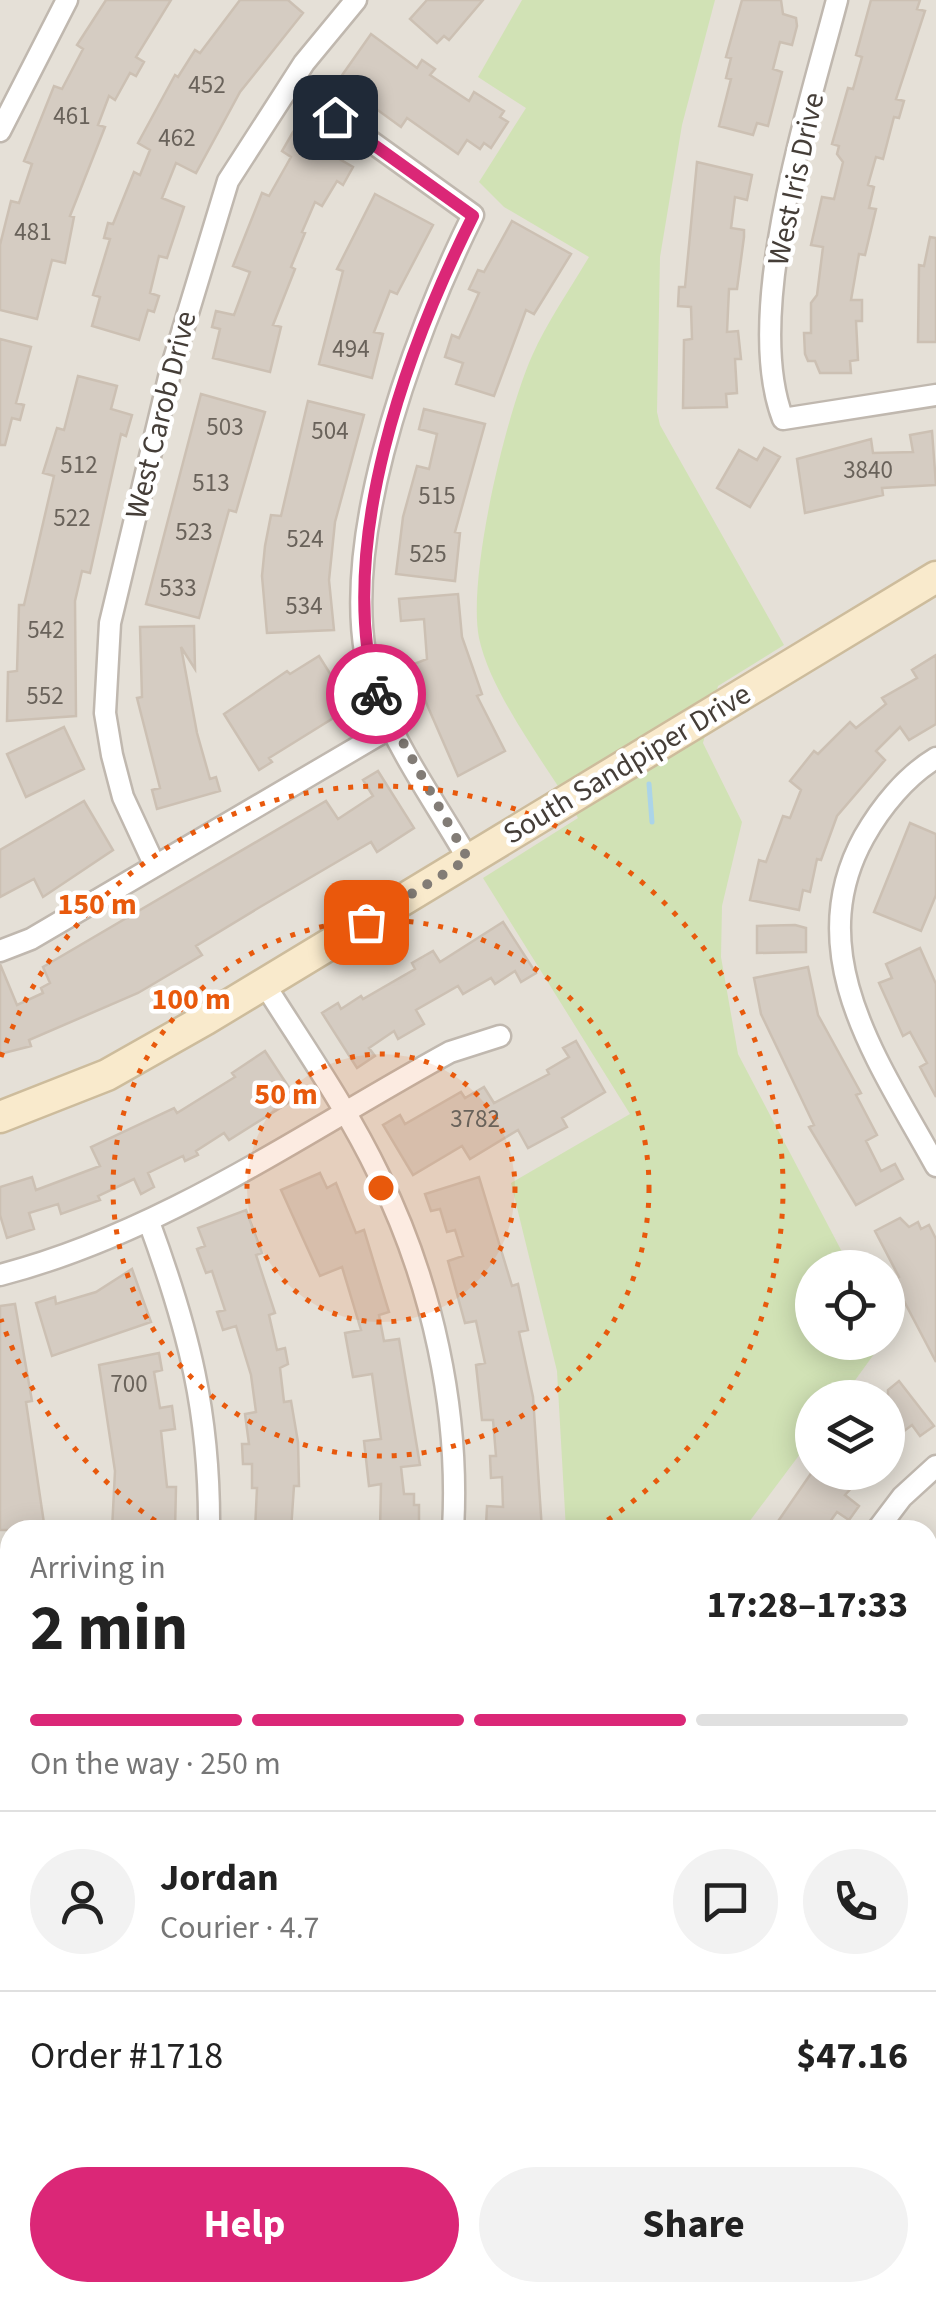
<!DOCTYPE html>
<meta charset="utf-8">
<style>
:root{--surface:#fff;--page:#f2f2f2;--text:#222;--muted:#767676;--line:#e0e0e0;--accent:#db2777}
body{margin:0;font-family:"Source Sans 3",sans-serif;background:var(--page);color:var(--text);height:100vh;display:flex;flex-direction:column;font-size:38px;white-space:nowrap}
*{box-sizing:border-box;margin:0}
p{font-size:32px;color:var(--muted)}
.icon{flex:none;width:55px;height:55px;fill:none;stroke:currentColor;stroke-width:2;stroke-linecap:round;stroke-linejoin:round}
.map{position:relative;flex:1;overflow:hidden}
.panel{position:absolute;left:0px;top:1520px;width:938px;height:782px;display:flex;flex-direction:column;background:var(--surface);border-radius:30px 30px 0 0;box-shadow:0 5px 25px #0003}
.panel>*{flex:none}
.fabs{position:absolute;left:795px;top:1250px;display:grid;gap:20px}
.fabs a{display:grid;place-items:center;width:110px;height:110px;border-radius:50%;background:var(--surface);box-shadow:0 5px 25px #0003;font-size:50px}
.pin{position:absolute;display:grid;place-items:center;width:85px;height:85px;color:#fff;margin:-42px;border-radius:20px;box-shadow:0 5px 15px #0006}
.courier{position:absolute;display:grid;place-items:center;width:100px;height:100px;margin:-50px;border:8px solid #db2777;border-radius:50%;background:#fff;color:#222;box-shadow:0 2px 12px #0007}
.summary em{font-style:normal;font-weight:700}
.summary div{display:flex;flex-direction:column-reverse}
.summary{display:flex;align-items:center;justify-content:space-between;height:170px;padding:0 30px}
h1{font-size:65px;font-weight:700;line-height:75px}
.bar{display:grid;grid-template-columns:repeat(4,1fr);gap:15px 10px;align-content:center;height:120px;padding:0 30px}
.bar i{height:12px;border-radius:8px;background:var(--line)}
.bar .selected{background:var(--accent)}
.bar p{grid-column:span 4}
.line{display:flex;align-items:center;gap:25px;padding:0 30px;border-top:2px solid var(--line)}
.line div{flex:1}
.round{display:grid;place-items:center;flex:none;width:105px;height:105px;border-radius:52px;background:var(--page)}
.primary-button{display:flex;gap:20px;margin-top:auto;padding:20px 30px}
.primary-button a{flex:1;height:115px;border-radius:60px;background:var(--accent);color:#fff;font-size:40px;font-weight:700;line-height:115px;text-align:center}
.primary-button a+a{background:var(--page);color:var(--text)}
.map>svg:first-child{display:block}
.residential{fill:#e5e0d7;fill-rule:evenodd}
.green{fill:#d1e2b5}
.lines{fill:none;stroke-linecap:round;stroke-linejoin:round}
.stream{stroke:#abd4e8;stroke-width:5}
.building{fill:#d5ccc2;stroke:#ccc0b3;stroke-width:2.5}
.street-casing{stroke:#c0b8af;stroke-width:25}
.secondary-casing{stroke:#cdbc9c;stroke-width:35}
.street{stroke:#fff;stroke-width:20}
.secondary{stroke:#f9eacc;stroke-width:30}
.done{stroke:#827c76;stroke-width:10;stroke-dasharray:0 18}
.route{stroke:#db2777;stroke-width:12}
.ring{fill:none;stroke:#e8590c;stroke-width:5;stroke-dasharray:5 10}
.labels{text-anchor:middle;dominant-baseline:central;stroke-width:9;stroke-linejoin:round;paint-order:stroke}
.number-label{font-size:25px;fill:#69625a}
.street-label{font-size:30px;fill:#453e38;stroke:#fff}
.centre{fill:#e8590c;stroke:#fff;stroke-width:5}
.ring-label{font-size:30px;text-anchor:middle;font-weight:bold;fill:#e8590c;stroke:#fff;stroke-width:9;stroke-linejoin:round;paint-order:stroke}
</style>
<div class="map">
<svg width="936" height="2301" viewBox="0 0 936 2301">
<rect width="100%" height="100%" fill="#f2eee8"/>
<!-- residential -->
<path class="residential" d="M0,0H936V2301H0ZM812,1268H888V1342H812ZM812,1398H888V1472H812ZM10,1530H928V2292H10Z"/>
<!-- green -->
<path class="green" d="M522,0H715L682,125L660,257L657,412L660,425L784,645L718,686L703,743L742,822L722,906L721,957L738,1054L850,1267L812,1268V1342L882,1343L843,1397L812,1398V1438L743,1530H566L557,1371L511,1183L630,1114L483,878L578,818C548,767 491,695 479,638C467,577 506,414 532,356C547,322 570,289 589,257L504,207L479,182L526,108L478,77Z
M129,2292H514V2293L511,2301H126Z"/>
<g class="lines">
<!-- stream -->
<path class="stream" d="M649,784L652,822"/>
</g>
<!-- building -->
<path class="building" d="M106,0H171L136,57L144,62L136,76L130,73L115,100L109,96L98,125L105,127L70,216L74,217L65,263L52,260L37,319L0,310V245L11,201L19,203L32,164L24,161L54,86L62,89L83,49L77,45Z
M240,0H288L303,13L240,92L196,173L176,163L162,198L184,207L167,258L159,256L150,293L159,296L154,312L148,310L139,340L92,326L100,297L93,295L110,239L104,238L108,223L113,224L134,172L140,175L150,150L138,143L175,75L178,77L195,50L200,53Z
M427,0H483L449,40L444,36L437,43L410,19Z
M742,0H781L783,14L796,18L797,26L792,45L780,42L773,69L782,72L768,126L757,123L753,135L719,126L731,79L726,78L731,58L726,57Z
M871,0H920L917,9L925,11L896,99L904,101L899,118L894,117L883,159L876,157L868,185L874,187L869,208L876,209L865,255L859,254L851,300H862V321H856L858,360L850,361L851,373H820L815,361H808L805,354L804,333H811V303L817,295L823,247L811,245L822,197L834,199L843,162L837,154L839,146L832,144L848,88L853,89L862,57L856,55Z
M371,34L417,68L422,60L435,69L430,75L469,101L474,92L504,111L500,117L508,122L491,148L484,143L480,149L467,140L458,154L407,118L401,127L338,81Z
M293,132L353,167L343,185L337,181L322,206L315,202L302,232L305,233L291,267L295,269L273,325L281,327L270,372L213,358L220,329L212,327L216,311L234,315L250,272L233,266L262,193L269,196L291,157L282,151Z
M697,162L752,175L747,200L735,197L731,228L744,230V237L737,289H729L727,332L738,331L741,359H735L737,393L726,394L727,407L683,408L684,340L692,339L691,307L678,306L679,287H685Z
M375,194L433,225L397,294L390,291L374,332L383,334L372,378L319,364L343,271L337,269Z
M512,221L571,254L534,314L526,310L494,396L456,384L463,363L445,357L452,335L459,338L479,293L469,289L478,270L484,272Z
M930,237L936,238V342H918L919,265L924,266Z
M0,339L31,347L16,403L24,405L20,420L12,418L5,445H0Z
M78,376L117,386L111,409L132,415L126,436L121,434L90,573L82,571L75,601L76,716L7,721L8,672L17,671L19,605H24L54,476L43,473L57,428L64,430Z
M201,394L265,412L236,512L229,510L199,618L146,604Z
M308,401L364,415L335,522L329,580L334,630L267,633L262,576L265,546L271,515L281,516Z
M424,409L485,424L455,532L460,533L455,581L396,574L403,517L417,466L429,469L437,434L419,429Z
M932,431L936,485L882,488L883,495L805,513L797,459L871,439L873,453L913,452L910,435Z
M764,448L780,457L750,507L717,488L739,450L757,460Z
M458,594L462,637L482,694L477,696L505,751L458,776L418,684L411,687L404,668L427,659L424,619L401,621L399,599Z
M194,626L195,669L181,647L197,733L210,779L216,777L220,791L157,809L152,790L160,788L137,698L142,697L140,627Z
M936,655V724L909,740L900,727L876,751L885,760L837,816L821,860L817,859L810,892L803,890L799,910L750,900L759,860L766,862L783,816L790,818L801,790L790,781L814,751L818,754L850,722L856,728L886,704L882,698L917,678L912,670Z
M319,656L351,707L269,758L272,762L259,770L224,714L287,671L290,674Z
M64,727L84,769L26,797L7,754Z
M378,771L414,828L377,852L371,842L260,907L196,946L202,955L138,993L29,1040L31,1046L0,1054V964L17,1005L43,993L41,988L50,983L43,967L326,801L338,819L373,796L363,780Z
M84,801L113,850L43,897L34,879L0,897V850Z
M910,823L936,834V895L921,931L874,912Z
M503,922L536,973L521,982L515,971L495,984L491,978L463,994L458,986L416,1010L424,1024L398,1039L394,1031L369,1048L375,1056L357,1068L322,1013L338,1003L341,1009L361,996L363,999L415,969L412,963L433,951L440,962Z
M795,925L806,928V952L757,953V926Z
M920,948L936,984V1097L920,1067L927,1063L910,1032L903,1036L879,983L892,978L886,964Z
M808,967L818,1015L861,1093L856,1095L877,1135L866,1141L881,1171L895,1164L903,1179L856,1205L809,1127L814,1125L761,1014L754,978Z
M576,1041L605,1092L562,1118L567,1127L528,1148L518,1130L470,1159L462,1146L413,1175L383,1125L400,1115L405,1124L461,1092L465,1098L484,1087L494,1103L549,1074L547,1070L569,1057L563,1048Z
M265,1051L296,1098L229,1140L224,1133L196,1151L198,1155L185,1161L183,1156L148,1173L154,1187L141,1194L134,1179L98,1196L100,1200L61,1214L58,1204L29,1213L34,1229L7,1238L0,1215V1187L32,1177L36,1190L100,1166L91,1147L174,1108L177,1113L235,1077L232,1073Z
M320,1173L327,1188L336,1183L356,1233L364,1230L389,1312L379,1315L384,1341L399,1339L420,1465L401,1467L404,1494H414V1505H419V1530H380L381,1484L369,1486L364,1441L381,1439L372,1374L353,1377L345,1333L361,1330L342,1267L320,1276L281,1190Z
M479,1177L512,1286L518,1284L528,1330L519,1332L533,1397L542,1530L486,1526L487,1506L503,1507L502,1477L491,1478L490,1456H496L493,1420H482L476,1365L485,1363L476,1321L465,1323L448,1261L463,1256L455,1230L447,1232L440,1209L431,1211L425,1194Z
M246,1210L262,1253L256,1255L275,1313L269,1315L277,1350L285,1348L288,1364L280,1368L284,1402L291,1401L298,1442L299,1486H294L291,1530H255L257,1488H252V1464H243L242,1444H249L245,1414L256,1412L251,1375L236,1326L223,1330L217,1312L225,1310L212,1271L206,1273L197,1249L205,1246L198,1228Z
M900,1218L909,1227L918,1222L921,1229L929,1225L936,1239V1362L893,1280L899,1277L875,1231Z
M132,1269L151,1322L52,1356L36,1303L55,1297L56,1304L96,1292Z
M15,1304L32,1401L26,1402L45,1530H0V1306Z
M159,1353L162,1370L154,1372L160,1408L172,1406L175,1429L161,1431L167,1487H176L175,1530H112L115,1471L99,1365Z
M899,1381L934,1426L920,1436L912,1425L888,1443V1390Z
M812,1472H866L845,1495L859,1506L849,1520L837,1512L824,1530H772Z"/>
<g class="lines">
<defs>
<path id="street" d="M837,0C809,108 742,313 783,419L936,395
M291,84L473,215C414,334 324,569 378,699C401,755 438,807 468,859
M0,131L67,0
M936,758C906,776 881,807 864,837C799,954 880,1064 936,1166
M155,866L123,797L112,755L105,713L110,623L171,369L228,181L304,63L356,0
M0,951L31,939L392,727
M265,985C304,1047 347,1108 379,1175C432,1283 460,1410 453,1530
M149,1222C189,1331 210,1413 209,1530
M0,1275C163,1233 304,1132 450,1052L500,1036
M877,1530L902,1497L936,1466
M928,2096L936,2064
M928,2195L936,2197
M0,2212L10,2214
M802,2292L836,2301
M16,2301L19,2292
M873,2301L875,2292"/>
<path id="secondary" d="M0,1117L107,1075L206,1019L936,577"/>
</defs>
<!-- street casing -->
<use href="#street" class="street-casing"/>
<!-- secondary casing -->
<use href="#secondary" class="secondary-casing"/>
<!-- street -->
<use href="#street" class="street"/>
<!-- secondary -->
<use href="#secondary" class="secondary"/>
</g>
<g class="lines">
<!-- done -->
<path class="done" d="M366,922L468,859L376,694"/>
<!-- route -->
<path class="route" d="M335,117L473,216C406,350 336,543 376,694"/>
</g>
<!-- distance rings -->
<circle cx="381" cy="1188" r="134" fill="#e8590c" fill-opacity=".12"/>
<g class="ring">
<circle cx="381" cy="1188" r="134"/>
<circle cx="381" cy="1188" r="268"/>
<path d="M168 1529A402 402 0 0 1 1 1319M1 1057A402 402 0 1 1 594 1529"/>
</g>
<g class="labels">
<!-- number labels -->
<g class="number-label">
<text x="207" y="85">452</text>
<text x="72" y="116">461</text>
<text x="177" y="138">462</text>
<text x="33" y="232">481</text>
<text x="351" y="349">494</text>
<text x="225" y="427">503</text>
<text x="330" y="431">504</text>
<text x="79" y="465">512</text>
<text x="868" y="470">3840</text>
<text x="211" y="483">513</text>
<text x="437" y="496">515</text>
<text x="72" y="518">522</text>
<text x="194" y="532">523</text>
<text x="305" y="539">524</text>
<text x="428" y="554">525</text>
<text x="178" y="588">533</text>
<text x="304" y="606">534</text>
<text x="46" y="630">542</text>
<text x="45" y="696">552</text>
<text x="475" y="1119">3782</text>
<text x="129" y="1384">700</text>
</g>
<!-- street labels -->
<g class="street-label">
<text transform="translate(796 179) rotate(-78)">West Iris Drive</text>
<text transform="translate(161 415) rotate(-76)">West Carob Drive</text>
<text transform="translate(627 764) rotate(-31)">South Sandpiper Drive</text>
</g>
</g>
<circle cx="381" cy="1188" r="15" class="centre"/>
<g class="ring-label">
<text x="97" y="914">150 m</text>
<text x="191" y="1009">100 m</text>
<text x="286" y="1104">50 m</text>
</g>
</svg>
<div class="fabs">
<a><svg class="icon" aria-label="locate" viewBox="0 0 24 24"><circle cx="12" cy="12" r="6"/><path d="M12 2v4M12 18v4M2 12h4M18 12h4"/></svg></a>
<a><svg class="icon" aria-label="layers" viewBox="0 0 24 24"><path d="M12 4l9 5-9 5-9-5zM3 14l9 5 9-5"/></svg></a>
</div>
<div class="pin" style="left:366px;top:922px;background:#ea580c"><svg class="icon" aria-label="bag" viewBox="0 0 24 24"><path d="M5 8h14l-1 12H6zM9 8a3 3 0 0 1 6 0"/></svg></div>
<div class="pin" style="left:335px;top:117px;background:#1f2937"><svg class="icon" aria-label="home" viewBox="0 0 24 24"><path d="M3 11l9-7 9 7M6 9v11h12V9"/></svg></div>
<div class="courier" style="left:376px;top:694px"><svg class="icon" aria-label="bike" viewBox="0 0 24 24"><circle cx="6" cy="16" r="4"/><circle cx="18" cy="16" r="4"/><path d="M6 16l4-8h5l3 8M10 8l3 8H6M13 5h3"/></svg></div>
<section class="panel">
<div class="summary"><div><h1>2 min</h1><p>Arriving in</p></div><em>17:28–17:33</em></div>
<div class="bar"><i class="selected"></i><i class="selected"></i><i class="selected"></i><i></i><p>On the way · 250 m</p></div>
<div class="line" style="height:180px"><a class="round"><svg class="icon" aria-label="person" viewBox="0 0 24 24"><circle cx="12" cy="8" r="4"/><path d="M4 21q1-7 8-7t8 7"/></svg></a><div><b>Jordan</b><p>Courier · 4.7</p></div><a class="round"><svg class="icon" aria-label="chat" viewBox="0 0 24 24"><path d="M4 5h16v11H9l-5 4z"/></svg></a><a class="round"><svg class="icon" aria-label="phone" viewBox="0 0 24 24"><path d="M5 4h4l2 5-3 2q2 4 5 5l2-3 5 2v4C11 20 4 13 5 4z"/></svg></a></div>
<div class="line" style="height:130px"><div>Order #1718</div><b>$47.16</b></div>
<div class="primary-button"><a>Help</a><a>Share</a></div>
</section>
</div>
